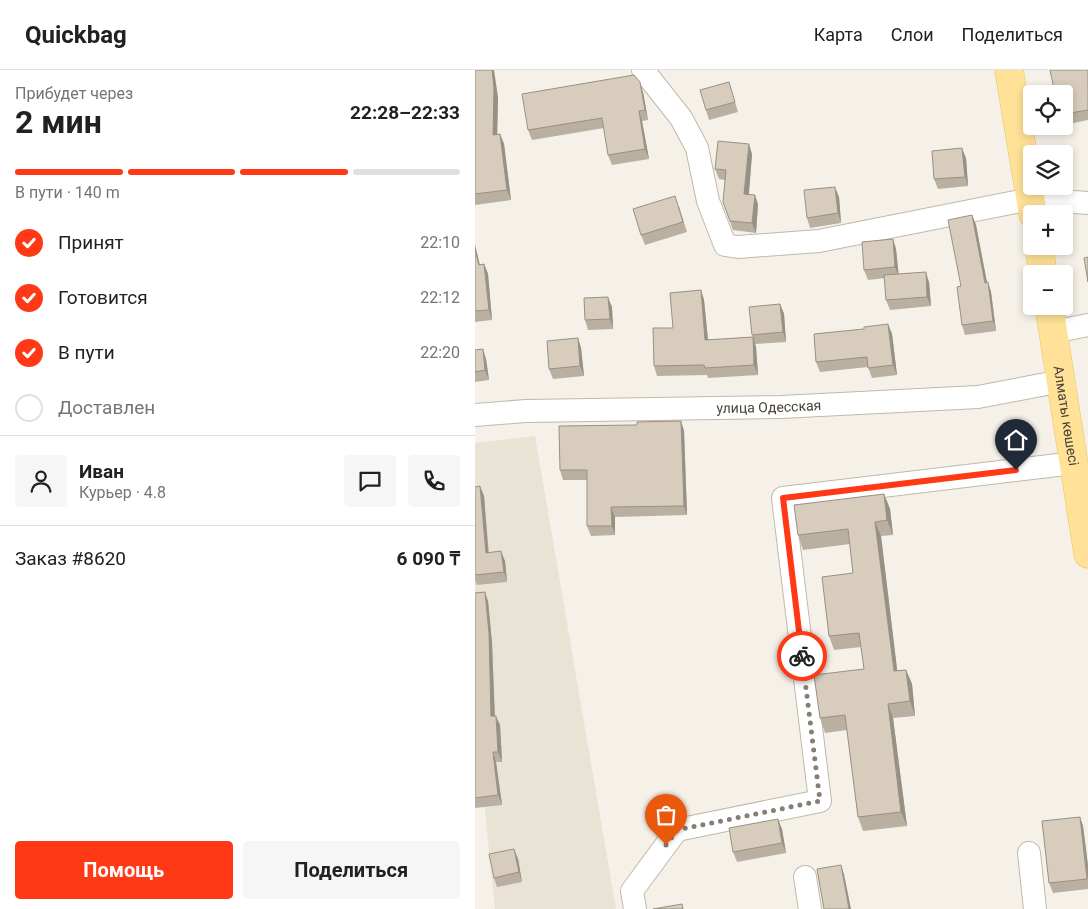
<!DOCTYPE html>
<html lang="ru">
<meta charset="utf-8">
<style>
:root{--surface:#fff;--page:#f6f6f6;--text:#202124;--muted:#757577;--line:#e0e0e0;--accent:#ff3915}
body{margin:0;font-family:Roboto,sans-serif;background:var(--page);color:var(--text);height:100vh;display:flex;flex-direction:column;font-size:19px;white-space:nowrap}
*{box-sizing:border-box;margin:0}
p{font-size:16px;color:var(--muted)}
.icon{flex:none;width:28px;height:28px;fill:none;stroke:currentColor;stroke-width:2;stroke-linecap:round;stroke-linejoin:round}
.map{position:relative;flex:1;overflow:hidden}
.details{display:flex;flex-direction:column;background:var(--surface);width:475px}
.details>*{flex:none}
.controls{position:absolute;left:548px;top:15px;display:grid;gap:10px}
.controls a{display:grid;place-items:center;width:50px;height:50px;border-radius:5px;background:var(--surface);box-shadow:0 2px 8px #0003;font-size:25px}
.pin{position:absolute;display:grid;place-items:center;width:42px;height:42px;color:#fff;margin:-51px -21px;border-radius:50% 50% 50% 0;rotate:-45deg;box-shadow:0 0 5px #0007}
.pin .icon{rotate:45deg}
.courier{position:absolute;display:grid;place-items:center;width:50px;height:50px;margin:-25px;border:4px solid #ff3915;border-radius:50%;background:#fff;color:#222;box-shadow:0 1px 6px #0007}
.head em{font-style:normal;font-weight:700}
.head div{display:flex;flex-direction:column-reverse}
.head{display:flex;align-items:center;justify-content:space-between;height:85px;padding:0 15px}
h1{font-size:32px;font-weight:700;line-height:38px}
.bar{display:grid;grid-template-columns:repeat(4,1fr);gap:8px 5px;align-content:center;height:60px;padding:0 15px}
.bar i{height:6px;border-radius:4px;background:var(--line)}
.bar .selected{background:var(--accent)}
.bar p{grid-column:span 4}
.line{display:flex;align-items:center;gap:12px;padding:0 15px;border-top:1px solid var(--line)}
.line div{flex:1}
.round{display:grid;place-items:center;flex:none;width:52px;height:52px;border-radius:5px;background:var(--page)}
ol{padding:0 15px;list-style:none}
li{display:flex;align-items:center;gap:15px;height:55px}
li p{margin-inline-start:auto}
li .icon{padding:5px;border-radius:50%;background:var(--accent);color:#fff;stroke-width:4}
li:last-child{color:var(--muted)}
li i{width:28px;height:28px;border:2px solid var(--line);border-radius:50%}
.button{display:flex;gap:10px;margin-top:auto;padding:10px 15px}
.button a{flex:1;height:58px;border-radius:5px;background:var(--accent);color:#fff;font-size:20px;font-weight:700;line-height:58px;text-align:center}
.button a+a{background:var(--page);color:var(--text)}
header{display:flex;align-items:center;gap:30px;box-sizing:border-box;height:70px;padding:0 25px;background:var(--surface);border-bottom:1px solid var(--line)}
header strong{font-size:24px}
nav{display:flex;gap:28px;margin-inline-start:auto;font-size:18px}
main{display:flex;flex:1;min-height:0}
.map>svg:first-child{display:block}
.residential{fill:#e9e3d5}
.lines{fill:none;stroke-linecap:round;stroke-linejoin:round}
.minor-casing{stroke:#c1b9a9;stroke-width:24}
.major-casing{stroke:#edc35e;stroke-width:29}
.minor{stroke:#fff;stroke-width:22}
.major{stroke:#ffe297;stroke-width:28}
.wall{fill:#bab0a2}
.shaded-wall{fill:#979084}
.building{fill:#d8cdbc;stroke:#979084}
.done{stroke:#857f74;stroke-width:5;stroke-dasharray:0 9}
.route{stroke:#ff3915;stroke-width:6}
.labels{text-anchor:middle;dominant-baseline:central;stroke-width:4.5;stroke-linejoin:round;paint-order:stroke}
.street-label{font-size:14px;fill:#494236;stroke:#fff}
</style>
<header>
<strong>Quickbag</strong>
<nav><a>Карта</a><a>Слои</a><a>Поделиться</a></nav>
</header>
<main>
<section class="details">
<div class="head"><div><h1>2 мин</h1><p>Прибудет через</p></div><em>22:28–22:33</em></div>
<div class="bar"><i class="selected"></i><i class="selected"></i><i class="selected"></i><i></i><p>В пути · 140 m</p></div>
<ol>
<li><svg class="icon" aria-label="check" viewBox="0 0 24 24"><path d="M5 12l5 5 9-10"/></svg>Принят<p>22:10</p></li>
<li><svg class="icon" aria-label="check" viewBox="0 0 24 24"><path d="M5 12l5 5 9-10"/></svg>Готовится<p>22:12</p></li>
<li><svg class="icon" aria-label="check" viewBox="0 0 24 24"><path d="M5 12l5 5 9-10"/></svg>В пути<p>22:20</p></li>
<li><i></i>Доставлен</li>
</ol>
<div class="line" style="height:90px"><a class="round"><svg class="icon" aria-label="person" viewBox="0 0 24 24"><circle cx="12" cy="8" r="4"/><path d="M4 21q1-7 8-7t8 7"/></svg></a><div><b>Иван</b><p>Курьер · 4.8</p></div><a class="round"><svg class="icon" aria-label="chat" viewBox="0 0 24 24"><path d="M4 5h16v11H9l-5 4z"/></svg></a><a class="round"><svg class="icon" aria-label="phone" viewBox="0 0 24 24"><path d="M5 4h4l2 5-3 2q2 4 5 5l2-3 5 2v4C11 20 4 13 5 4z"/></svg></a></div>
<div class="line" style="height:65px"><div>Заказ #8620</div><b>6 090 ₸</b></div>
<div class="button"><a>Помощь</a><a>Поделиться</a></div>
</section>
<div class="map">
<svg width="613" height="839" viewBox="0 0 613 839">
<rect width="100%" height="100%" fill="#f5f1e8"/>
<!-- residential -->
<path class="residential" d="M60,366L141,839H20L0,644V373Z"/>
<g class="lines">
<defs>
<g id="minor">
<path d="M168,0L206,48L222,78L233,131L250,175L263,177L344,171L556,129L613,133"/>
<path d="M578,262L613,255"/>
<path id="s1" d="M0,345L51,341L306,337L503,327L587,311"/>
<path d="M554,783L560,839"/>
<path d="M330,807L335,839"/>
<path d="M160,839L157,821L202,760L345,731L308,428L599,393"/>
</g>
<g id="major">
<path d="M534,0L558,144"/>
<path d="M564,176L568,204"/>
<path id="s2" d="M574,236L613,484"/>
</g>
</defs>
<!-- minor casing -->
<use href="#minor" class="minor-casing"/>
<!-- major casing -->
<use href="#major" class="major-casing"/>
<!-- minor -->
<use href="#minor" class="minor"/>
<!-- major -->
<use href="#major" class="major"/>
</g>
<!-- wall -->
<path class="wall" d="M0,0L23,27L22,64H25L29,74L36,130L0,135Z
M613,0V50L589,55V24Z
M168,22L173,50L167,51L174,89L137,95L133,85L129,58L57,70L53,60Z
M257,22L263,42L234,50L231,40Z
M277,84L274,124L283,134L281,163L258,160L248,132L250,110L244,109L240,99Z
M491,88L493,116L463,119L459,109Z
M364,127L366,153L335,158L332,148Z
M204,136L212,162L170,175L166,165Z
M497,145L501,155L512,213L513,212L516,222L521,261L490,265L487,255L486,216Z
M418,169L421,179L423,204L454,212L456,236L415,240L411,230L410,208L393,210L389,200Z
M0,175L5,195L9,194L13,204L17,250L0,252Z
M226,220L229,230L233,270L278,267L281,277L283,305L233,308L232,305L182,306L179,296L198,258Z
M305,234L309,244L311,272L280,274L277,265Z
M137,237L138,259L113,260L110,250Z
M413,254L417,264L422,305L397,308L393,297L345,302L341,292L389,259Z
M103,268L106,278L109,306L78,309L74,299Z
M0,280L11,289L14,310L0,312Z
M206,351L209,361L212,445L140,447V465L116,466L112,456V410H88L85,400L162,355Z
M0,417L9,426L14,483L30,491L32,512L2,515L0,511Z
M409,424L415,439L418,465L406,466L422,601L431,600L437,614L440,646L418,648L432,756L388,761L383,747L372,660L350,663L345,648L389,599L386,577L359,580L354,566L378,503L375,474L328,480L323,465Z
M0,523L13,531L17,573L20,646L25,655L27,692H21L27,735L0,738Z
M605,747L608,756L613,796V819L578,823L574,813Z
M307,759L311,783L262,792L258,782Z
M39,779L43,789L47,812L22,817L19,808Z"/>
<!-- shaded-wall -->
<path class="shaded-wall" d="M17,0H19L23,27L22,74L18,65Z
M165,12L168,22L173,50L170,40Z
M164,41L167,51L174,89L170,79Z
M25,64L29,74L36,130L32,120Z
M274,74L277,84L273,133L269,124Z
M487,78L491,88L493,116L490,107Z
M360,117L364,127L366,153L363,143Z
M280,125L283,134L281,163L277,153Z
M497,145L501,155L514,223L510,213Z
M418,169L421,179L424,207L420,197Z
M0,175L7,205L4,195L0,180Z
M9,194L13,204L17,250L14,240Z
M451,202L454,212L456,236L452,227Z
M513,212L516,222L521,261L518,251Z
M226,220L229,230L234,280L230,270Z
M133,227L137,237L138,259L135,249Z
M305,234L309,244L311,272L308,262Z
M413,254L417,264L422,305L418,295Z
M278,267L281,277L283,305L279,295Z
M103,268L106,278L109,306L105,296Z
M8,279L11,289L14,310L10,300Z
M206,351L209,361L212,445L209,436Z
M5,416L9,426L14,493L11,483Z
M409,424L415,439L418,465L412,450Z
M136,437L140,447V465L137,456Z
M400,452L406,466L424,615L419,601Z
M26,481L30,491L32,512L29,502Z
M10,522L13,531L17,573L20,656L16,646Z
M431,600L437,614L440,646L435,631Z
M413,634L418,648L432,756L426,742Z
M21,646L25,655L27,692L23,682Z
M18,682L21,692L27,735L23,725Z
M605,747L608,756L613,796V811Z
M303,749L307,759L311,783L307,773Z
M39,779L43,789L47,812L44,802Z
M366,795L369,804L376,839H374Z"/>
<!-- building -->
<path class="building" d="M0,0H17L19,18L18,65L25,64L32,120L0,124Z
M575,0H613V40L589,44V24H580Z
M159,5L165,12L170,40L164,41L170,79L133,85L127,48L53,60L47,24Z
M254,12L260,32L231,40L225,20Z
M243,71L274,74L269,124L280,125L277,153L255,151L248,132L251,100L240,99Z
M487,78L490,107L459,109L457,81Z
M360,117L363,143L332,148L329,120Z
M200,126L208,152L166,165L158,139Z
M497,145L510,213L513,212L518,251L487,255L482,217L486,216L473,150Z
M418,169L420,197L389,200L387,172Z
M0,180L4,195L9,194L14,240L0,241Z
M613,187V212L609,188Z
M451,202L452,227L411,230L409,205Z
M226,220L230,270L278,267L279,295L230,298L229,295L179,296L178,258H198L195,223Z
M133,227L135,249L110,250L109,228Z
M305,234L308,262L277,265L274,237Z
M413,254L418,295L393,298L392,287L341,292L339,264L389,259V257Z
M103,268L105,296L74,299L72,271Z
M8,279L10,300L0,302V280Z
M206,351L209,436L136,437L137,456H112V400H85L84,356L162,355V352Z
M5,416L11,483L26,481L29,502L0,505V417Z
M409,424L412,450L400,452L419,601L431,600L435,631L413,634L426,742L383,747L370,645L345,648L339,605L389,599L384,563L354,566L347,507L378,503L373,459L323,465L319,435Z
M10,522L14,563L16,646H21L23,682H18L23,725L0,728V523Z
M605,747L612,809L574,813L567,751Z
M303,749L307,773L258,782L254,758Z
M39,779L44,802L19,808L14,784Z
M366,795L374,839H349L342,799Z
M207,834L208,839H178Z"/>
<g class="lines">
<!-- done -->
<path class="done" d="M191,775L202,760L345,731L327,586"/>
<!-- route -->
<path class="route" d="M327,586L308,428L541,400"/>
</g>
<g class="labels">
<!-- street labels -->
<g class="street-label">
<text stroke="none"><textPath href="#s1" startOffset="294">улица Одесская</textPath></text>
<text stroke="none"><textPath href="#s2" startOffset="111">Алматы көшесі</textPath></text>
</g>
</g>
</svg>
<div class="controls">
<a><svg class="icon" aria-label="locate" viewBox="0 0 24 24"><circle cx="12" cy="12" r="6"/><path d="M12 2v4M12 18v4M2 12h4M18 12h4"/></svg></a>
<a><svg class="icon" aria-label="layers" viewBox="0 0 24 24"><path d="M12 4l9 5-9 5-9-5zM3 14l9 5 9-5"/></svg></a>
<a>+</a>
<a>−</a>
</div>
<div class="pin" style="left:191px;top:775px;background:#ea580c"><svg class="icon" aria-label="bag" viewBox="0 0 24 24"><path d="M5 8h14l-1 12H6zM9 8a3 3 0 0 1 6 0"/></svg></div>
<div class="pin" style="left:541px;top:400px;background:#1f2937"><svg class="icon" aria-label="home" viewBox="0 0 24 24"><path d="M3 11l9-7 9 7M6 9v11h12V9"/></svg></div>
<div class="courier" style="left:327px;top:586px"><svg class="icon" aria-label="bike" viewBox="0 0 24 24"><circle cx="6" cy="16" r="4"/><circle cx="18" cy="16" r="4"/><path d="M6 16l4-8h5l3 8M10 8l3 8H6M13 5h3"/></svg></div>
</div>
</main>
